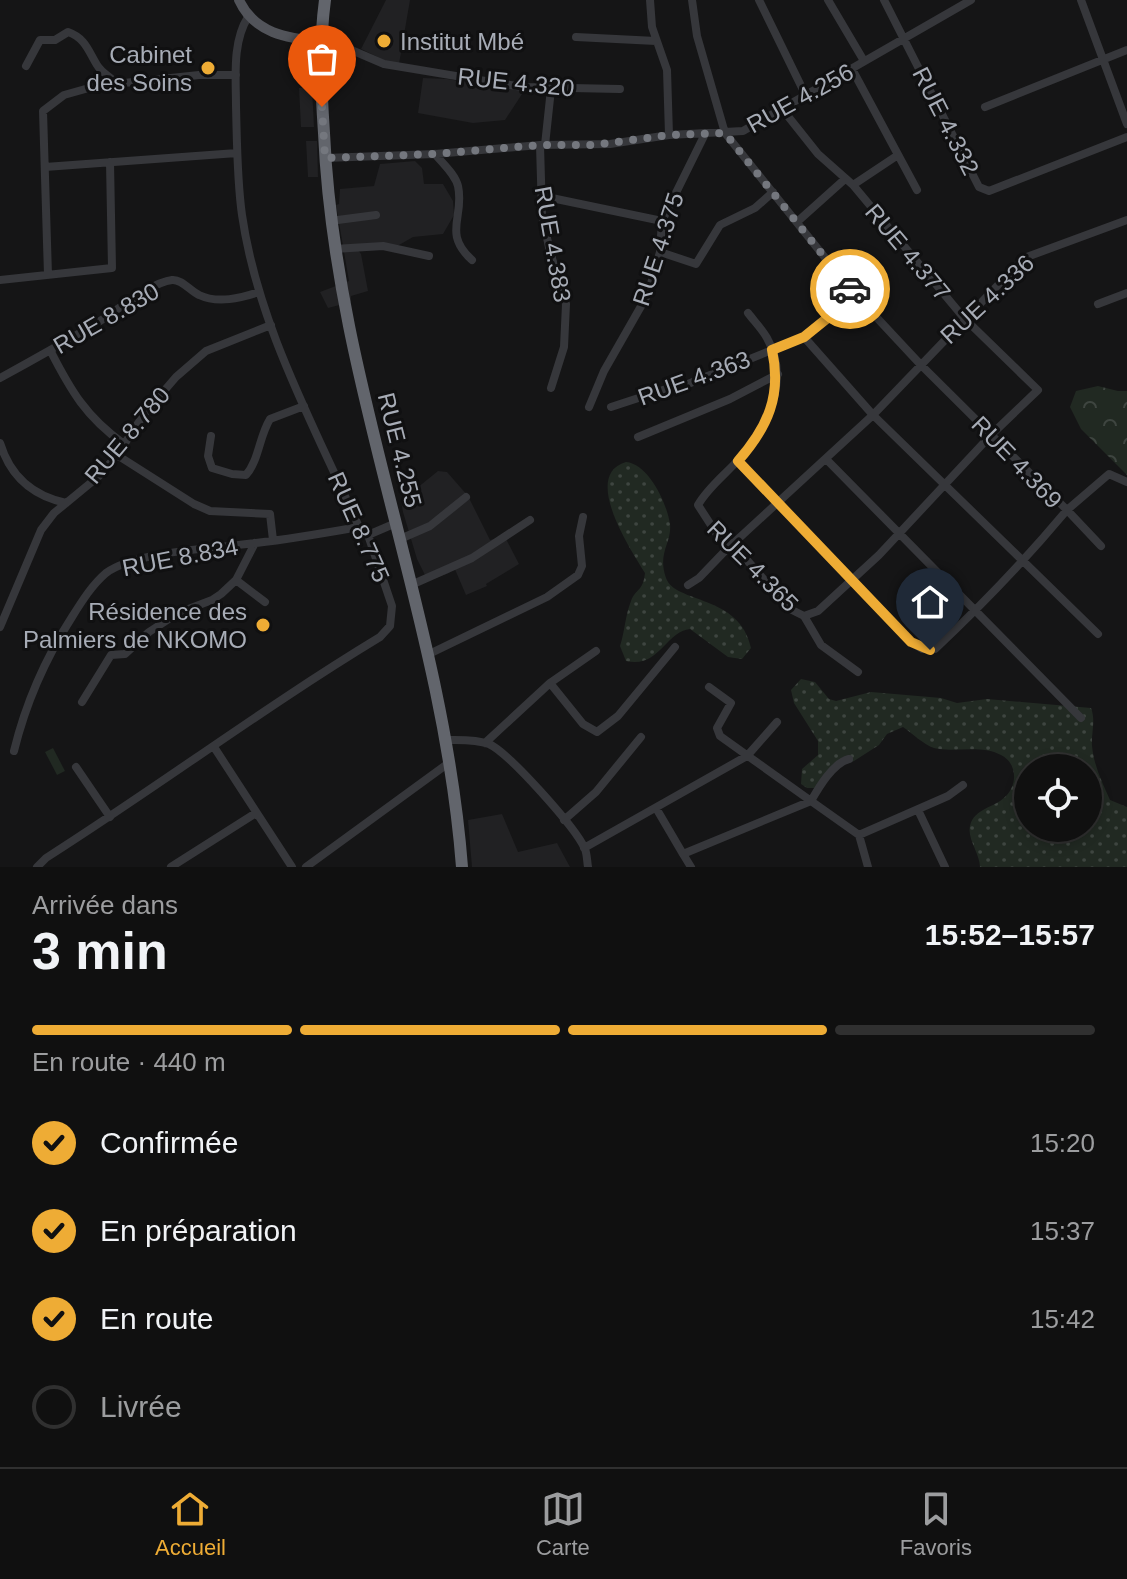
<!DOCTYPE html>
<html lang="fr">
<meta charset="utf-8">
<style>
:root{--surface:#101010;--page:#191919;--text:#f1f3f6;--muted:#9c9d9f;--line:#303030;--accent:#eeac35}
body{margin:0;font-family:Arial,sans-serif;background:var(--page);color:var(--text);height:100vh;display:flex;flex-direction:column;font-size:30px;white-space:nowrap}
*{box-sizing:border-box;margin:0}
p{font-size:26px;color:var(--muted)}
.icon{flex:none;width:44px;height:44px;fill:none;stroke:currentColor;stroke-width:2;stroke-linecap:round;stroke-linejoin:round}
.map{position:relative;height:867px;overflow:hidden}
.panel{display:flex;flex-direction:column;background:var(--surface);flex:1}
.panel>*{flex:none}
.tools{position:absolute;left:1014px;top:754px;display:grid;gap:16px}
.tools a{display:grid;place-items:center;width:88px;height:88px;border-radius:50%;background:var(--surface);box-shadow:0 4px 12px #0003,0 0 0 2px var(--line);font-size:40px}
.pin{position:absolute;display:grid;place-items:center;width:68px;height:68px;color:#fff;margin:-82px -34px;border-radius:50% 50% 50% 0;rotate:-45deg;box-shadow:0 0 8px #0007}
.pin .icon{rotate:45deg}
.courier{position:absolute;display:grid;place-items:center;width:80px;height:80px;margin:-40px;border:6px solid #eeac35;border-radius:50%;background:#fff;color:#222;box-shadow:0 2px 10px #0007}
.summary em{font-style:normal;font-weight:600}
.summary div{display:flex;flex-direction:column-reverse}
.summary{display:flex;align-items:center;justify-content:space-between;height:136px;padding:0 32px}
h1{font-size:52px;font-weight:600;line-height:60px}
.bar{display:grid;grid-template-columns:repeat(4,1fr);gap:12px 8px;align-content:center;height:96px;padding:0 32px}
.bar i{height:10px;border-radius:6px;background:var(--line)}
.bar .on{background:var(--accent)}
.bar p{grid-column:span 4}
ol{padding:0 32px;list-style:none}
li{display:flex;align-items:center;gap:24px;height:88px}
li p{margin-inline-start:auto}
li .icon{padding:8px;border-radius:50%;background:var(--accent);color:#111;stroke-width:4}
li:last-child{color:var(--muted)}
li i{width:44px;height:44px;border:4px solid var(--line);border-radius:50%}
.menu{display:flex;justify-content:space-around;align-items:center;height:112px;border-top:2px solid var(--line);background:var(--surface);font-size:22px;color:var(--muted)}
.menu a{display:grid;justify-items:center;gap:4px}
.menu .on{color:var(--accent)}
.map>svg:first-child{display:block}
.built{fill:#212123}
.grass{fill:url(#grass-dots);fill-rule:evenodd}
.forest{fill:url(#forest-crowns)}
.green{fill:#212922}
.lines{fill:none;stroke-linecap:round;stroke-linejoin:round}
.minor{stroke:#36373b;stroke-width:8}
.major{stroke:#52545a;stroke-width:10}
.highway{stroke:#62656c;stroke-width:12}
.done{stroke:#74777e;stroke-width:8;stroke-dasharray:0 14.4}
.route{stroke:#eeac35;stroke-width:10}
.poi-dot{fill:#eeac35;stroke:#101011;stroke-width:3}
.labels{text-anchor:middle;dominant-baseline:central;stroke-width:6;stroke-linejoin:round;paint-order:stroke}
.poi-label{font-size:24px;fill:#a7acb6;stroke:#101011;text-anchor:end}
.street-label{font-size:24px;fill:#a7acb6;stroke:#101011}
</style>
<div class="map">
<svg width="1127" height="867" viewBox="0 0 1127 867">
<defs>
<pattern id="grass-dots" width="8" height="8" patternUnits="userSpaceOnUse" patternTransform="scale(2)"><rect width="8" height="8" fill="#212922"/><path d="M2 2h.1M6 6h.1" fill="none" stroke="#3e4540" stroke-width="1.8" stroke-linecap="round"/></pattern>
<pattern id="forest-crowns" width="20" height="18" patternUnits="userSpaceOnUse" patternTransform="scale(2)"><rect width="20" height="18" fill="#212922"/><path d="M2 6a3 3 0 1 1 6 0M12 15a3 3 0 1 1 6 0" fill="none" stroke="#3e4540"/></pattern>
</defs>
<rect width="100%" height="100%" fill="#151516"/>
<!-- built -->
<path class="built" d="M386,0H410L399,64L386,61L361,49Z
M423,78L447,79L524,91L505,120L473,123L418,113Z
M312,87L314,127H301L299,88Z
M306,141H317L318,177H308Z
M415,161L422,168L424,184H443L453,201L454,215L443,234L413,237L399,245L358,250L361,254L368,291L351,296V302L328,308L320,292L349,281L336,205L339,204L340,189L374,186L380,164Z
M438,471L447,472L468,496L490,540L505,537L519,564L486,584L487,586L466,595L454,567L449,573L428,581L417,559L403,512L401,501Z
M502,814L518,852L557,843L570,867H472L468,820Z"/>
<!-- grass -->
<path class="grass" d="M626,462C649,464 667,504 670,524C672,543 657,553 666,578C675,604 740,594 751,648L742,659L728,657L690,629C666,631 659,669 626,661L620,646C625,631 625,616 631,601C636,588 643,592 645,573C631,550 581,475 626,462Z
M801,679L815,682L829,699L836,701L871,692L941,698L957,703L987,699L1091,708C1096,721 1091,733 1092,746C1094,766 1102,782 1110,800L1127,807V867H980C980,854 967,839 970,826C974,808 995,808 1006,796C1018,784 1017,763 1001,755C981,744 953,753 934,748C924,745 912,733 903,727L887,734L879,745L854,761L835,768L815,788H807L801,784L802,769L818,755V741L794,703L791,690ZM1028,768H1088V828H1028Z"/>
<!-- forest -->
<path class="forest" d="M1098,386L1118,391H1127V475L1081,429L1070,407L1076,391Z"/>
<!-- green -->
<path class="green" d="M53,748L65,771L57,775L45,752Z"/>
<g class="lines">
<!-- minor -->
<path class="minor" d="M650,0L652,27L667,70L669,135
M692,0L697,36L725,133L851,290L920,364L1067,510C1026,559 982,605 935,649H922L911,642L738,461
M759,0L806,96
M828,0L864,61
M884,0L979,187L989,191L1127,137
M1081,0L1127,124
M576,37L656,41
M321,41L349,49L384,64L522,87L620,89
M26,66L40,40H55L68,32C85,38 88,50 97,65C101,72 110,77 116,83
M852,69L917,190
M985,107L1127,50
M540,145L542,214L550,252L566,304L564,347L551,388
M545,145L551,89
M435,154C443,164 455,174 458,186C465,217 442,233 472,260
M325,158L435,154L540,145L610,144L669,135L743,131L971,0
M45,167L237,153
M853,185L898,155
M542,196L662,221
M330,221L376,215
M797,222L845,179
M334,249L383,246L429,256
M660,252L696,264L720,225L755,208L773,192
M48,275L43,111L64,95L96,86L199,75H236
M0,280L112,268L110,162
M1098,304L1127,293
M748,313C754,321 762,329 767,338C790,378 769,427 740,458C727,473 708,487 698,505L720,539L733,544L780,598L792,610L804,616L818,611L879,555L992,434L1038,390L964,318L853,185L818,154L783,110
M50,350C71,391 86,417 124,444
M0,378C33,360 65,342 97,323C116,311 152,282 172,280C182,279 190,291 199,295C218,304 241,298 259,292
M589,407L604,371L648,294L660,252L662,221L705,134
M611,407L672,387L683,386L804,337L856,295
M211,436L208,456L212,468L232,474L246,475C259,460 259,437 270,419L304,406
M638,437L730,399L778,374
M0,443C10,476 33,496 66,503
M117,455L194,504L210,511L270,514L273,540
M826,459L1081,718
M368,535L396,523
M400,539L430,526L466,497
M1101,546L1067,510L1109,474L1127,482
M236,580L265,602
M411,585L472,558L530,520
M688,585L699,578L725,551L873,415L804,337
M804,616L821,645L858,672
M0,627L41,530L54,513L99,476L117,455L145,413L176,377L206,351L271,325
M1098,634L873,415L1024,258L1127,220
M427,655L547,597L578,575L582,566L579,536L583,517
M550,683L596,651
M709,687L731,703L717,728L720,736L811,801C819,787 833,763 849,759
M82,702L111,655L125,654L149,632L178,613L212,600L221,594L236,580L255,543
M446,740C459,740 476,739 489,744C509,753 576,828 585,849C587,854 587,861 588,867
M485,743L550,683L583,724L597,732L618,716L675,647
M214,747L292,867
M14,751C26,702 45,659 72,617C82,601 92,585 106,573C135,551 219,548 256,543C290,539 325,533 359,527
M76,767L110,817
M656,808L683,854L811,801L859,835L868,867
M918,810L945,867
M564,820L596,792L641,737
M859,835L948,796L963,785
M584,848L747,756L777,722
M683,854L691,867
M37,867L46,858C159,786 266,706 380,637L390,626L392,606L368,535L359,527C315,427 258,326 242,215C237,180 237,142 236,106C236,78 232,42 248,17
M171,867L256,813
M306,867L450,762"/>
<!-- major -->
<path class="major" d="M239,0C254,33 287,39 321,41"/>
<!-- highway -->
<path class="highway" d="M325,0C319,45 321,89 324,133C335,384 443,617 462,867"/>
</g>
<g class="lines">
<!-- done -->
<path class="done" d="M322,107L325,158L435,154L540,145H594L669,135L725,133L850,289"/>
<!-- route -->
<path class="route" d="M850,289L856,295L804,337L772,350C782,395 768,427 738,461L911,642L930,650"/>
</g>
<!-- markers -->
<g class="poi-dot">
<circle cx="384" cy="41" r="8"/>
<circle cx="208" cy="68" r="8"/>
<circle cx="263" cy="625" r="8"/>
</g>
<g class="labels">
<!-- poi labels -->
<g class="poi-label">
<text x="400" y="41" text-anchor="start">Institut Mbé</text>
<text x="192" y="54">Cabinet<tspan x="192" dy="28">des Soins</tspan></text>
<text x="247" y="611">Résidence des<tspan x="247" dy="28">Palmiers de NKOMO</tspan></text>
</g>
<!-- street labels -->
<g class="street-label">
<text transform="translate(516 82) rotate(6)">RUE 4.320</text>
<text transform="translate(800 98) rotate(-29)">RUE 4.256</text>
<text transform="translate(946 121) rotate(63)">RUE 4.332</text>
<text transform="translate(553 244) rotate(80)">RUE 4.383</text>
<text transform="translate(658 249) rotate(-72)">RUE 4.375</text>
<text transform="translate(908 252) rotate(50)">RUE 4.377</text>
<text transform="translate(987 299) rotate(-43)">RUE 4.336</text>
<text transform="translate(106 318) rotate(-30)">RUE 8.830</text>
<text transform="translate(694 378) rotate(-20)">RUE 4.363</text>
<text transform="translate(127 435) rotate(-50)">RUE 8.780</text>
<text transform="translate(400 450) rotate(76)">RUE 4.255</text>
<text transform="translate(1017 462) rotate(46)">RUE 4.369</text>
<text transform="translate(359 527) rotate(66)">RUE 8.775</text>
<text transform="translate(180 557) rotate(-11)">RUE 8.834</text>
<text transform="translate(753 566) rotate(45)">RUE 4.365</text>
</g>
</g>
</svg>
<div class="tools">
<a><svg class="icon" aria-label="locate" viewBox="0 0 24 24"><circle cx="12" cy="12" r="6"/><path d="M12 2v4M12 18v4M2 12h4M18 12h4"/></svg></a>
</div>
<div class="pin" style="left:322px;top:107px;background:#ea580c"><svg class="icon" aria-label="bag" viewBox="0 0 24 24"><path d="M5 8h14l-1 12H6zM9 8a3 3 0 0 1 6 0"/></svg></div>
<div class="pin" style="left:930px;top:650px;background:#1f2937"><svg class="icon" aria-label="home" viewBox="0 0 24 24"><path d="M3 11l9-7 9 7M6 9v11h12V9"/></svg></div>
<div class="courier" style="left:850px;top:289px"><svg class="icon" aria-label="car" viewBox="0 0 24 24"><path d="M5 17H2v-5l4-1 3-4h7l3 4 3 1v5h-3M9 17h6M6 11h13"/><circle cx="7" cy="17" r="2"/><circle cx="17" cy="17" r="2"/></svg></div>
</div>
<section class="panel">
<div class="summary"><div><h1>3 min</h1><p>Arrivée dans</p></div><em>15:52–15:57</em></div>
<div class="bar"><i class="on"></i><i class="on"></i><i class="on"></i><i></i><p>En route · 440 m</p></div>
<ol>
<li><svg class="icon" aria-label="check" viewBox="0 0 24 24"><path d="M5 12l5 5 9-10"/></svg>Confirmée<p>15:20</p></li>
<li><svg class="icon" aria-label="check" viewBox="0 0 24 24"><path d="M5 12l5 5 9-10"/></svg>En préparation<p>15:37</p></li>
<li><svg class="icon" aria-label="check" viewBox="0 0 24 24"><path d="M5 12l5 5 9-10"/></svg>En route<p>15:42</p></li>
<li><i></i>Livrée</li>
</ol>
</section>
<nav class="menu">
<a class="on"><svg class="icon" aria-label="home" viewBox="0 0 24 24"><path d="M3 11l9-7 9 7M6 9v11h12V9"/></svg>Accueil</a>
<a><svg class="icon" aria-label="map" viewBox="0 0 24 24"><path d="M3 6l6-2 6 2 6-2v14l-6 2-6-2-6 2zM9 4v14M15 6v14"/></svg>Carte</a>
<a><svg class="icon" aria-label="saved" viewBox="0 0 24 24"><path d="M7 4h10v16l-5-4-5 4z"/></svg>Favoris</a>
</nav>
